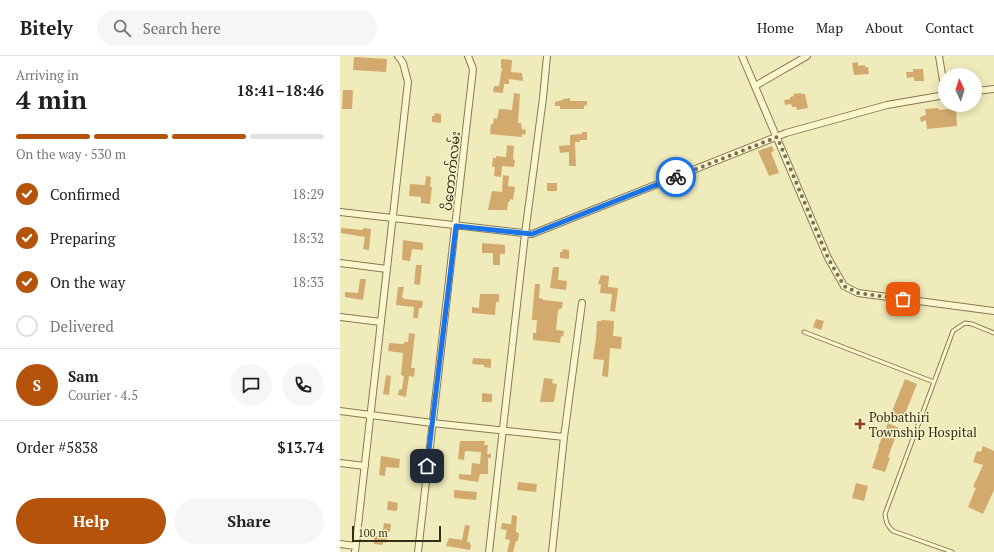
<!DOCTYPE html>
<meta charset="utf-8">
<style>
:root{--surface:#fff;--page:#f6f6f6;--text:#202124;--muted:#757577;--line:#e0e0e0;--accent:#b45309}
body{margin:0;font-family:"PT Serif","Noto Sans Myanmar",serif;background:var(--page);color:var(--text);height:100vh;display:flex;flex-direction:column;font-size:15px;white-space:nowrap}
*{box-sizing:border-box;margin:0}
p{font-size:13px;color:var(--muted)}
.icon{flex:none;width:22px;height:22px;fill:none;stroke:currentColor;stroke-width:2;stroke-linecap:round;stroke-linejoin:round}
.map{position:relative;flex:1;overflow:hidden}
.panel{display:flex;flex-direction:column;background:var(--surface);width:340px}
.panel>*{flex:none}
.needle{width:26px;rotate:356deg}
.fabs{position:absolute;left:598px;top:12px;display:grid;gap:8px}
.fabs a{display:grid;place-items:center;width:44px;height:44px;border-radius:50%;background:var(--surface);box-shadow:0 2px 10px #0003;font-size:20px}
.scale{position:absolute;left:12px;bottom:10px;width:89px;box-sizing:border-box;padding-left:4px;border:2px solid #362d19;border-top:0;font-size:11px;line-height:14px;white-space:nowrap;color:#362d19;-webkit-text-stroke:3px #f8f3ca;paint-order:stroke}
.pin{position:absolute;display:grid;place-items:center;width:34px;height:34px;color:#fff;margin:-17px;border-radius:8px;box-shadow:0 2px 6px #0006}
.courier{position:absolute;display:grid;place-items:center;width:40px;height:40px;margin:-20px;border:3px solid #1a73e8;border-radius:50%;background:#fff;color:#222;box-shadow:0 1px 5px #0007}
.summary em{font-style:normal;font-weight:800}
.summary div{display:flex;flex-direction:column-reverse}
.summary{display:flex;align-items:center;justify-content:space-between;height:68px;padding:0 16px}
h1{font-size:26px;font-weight:800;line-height:30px}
.bar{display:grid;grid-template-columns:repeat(4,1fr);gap:6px 4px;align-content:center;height:48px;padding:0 16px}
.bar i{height:5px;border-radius:3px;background:var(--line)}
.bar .selected{background:var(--accent)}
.bar p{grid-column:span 4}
.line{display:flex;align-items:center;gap:10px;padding:0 16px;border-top:1px solid var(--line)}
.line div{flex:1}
.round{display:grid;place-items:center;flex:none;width:42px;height:42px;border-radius:21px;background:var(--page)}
ol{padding:0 16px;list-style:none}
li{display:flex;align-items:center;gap:12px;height:44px}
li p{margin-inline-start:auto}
li .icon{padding:4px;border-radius:50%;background:var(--accent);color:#fff;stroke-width:4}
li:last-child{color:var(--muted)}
li i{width:22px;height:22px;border:2px solid var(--line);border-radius:50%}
.action{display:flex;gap:8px;margin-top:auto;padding:8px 16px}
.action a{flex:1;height:46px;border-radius:24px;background:var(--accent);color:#fff;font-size:16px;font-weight:800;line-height:46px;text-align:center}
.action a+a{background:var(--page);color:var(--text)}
header{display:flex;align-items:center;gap:24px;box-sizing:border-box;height:56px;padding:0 20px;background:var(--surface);border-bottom:1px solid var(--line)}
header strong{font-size:19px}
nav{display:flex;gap:22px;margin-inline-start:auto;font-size:14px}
.search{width:280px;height:36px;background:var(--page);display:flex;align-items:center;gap:10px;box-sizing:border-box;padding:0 14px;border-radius:22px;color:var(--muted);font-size:15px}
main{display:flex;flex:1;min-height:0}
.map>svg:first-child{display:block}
.building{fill:#d2aa6d}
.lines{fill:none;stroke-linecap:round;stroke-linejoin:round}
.service-casing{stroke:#887953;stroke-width:5}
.minor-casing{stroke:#887953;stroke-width:8}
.service{stroke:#fbf6cd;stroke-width:3}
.minor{stroke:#fbf6cd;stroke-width:6}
.done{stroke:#777051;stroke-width:4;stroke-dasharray:0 7.2}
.route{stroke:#1a73e8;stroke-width:5}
.poi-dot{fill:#9b361f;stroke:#f8f3ca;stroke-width:1.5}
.labels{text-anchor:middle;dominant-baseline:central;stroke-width:3;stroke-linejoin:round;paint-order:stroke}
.street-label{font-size:13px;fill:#362d19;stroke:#f8f3ca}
.poi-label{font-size:13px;fill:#362d19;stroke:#f8f3ca;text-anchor:start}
</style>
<header>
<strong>Bitely</strong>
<div class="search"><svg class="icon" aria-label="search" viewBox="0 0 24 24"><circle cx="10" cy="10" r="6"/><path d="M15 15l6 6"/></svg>Search here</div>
<nav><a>Home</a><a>Map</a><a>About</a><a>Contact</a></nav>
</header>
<main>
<section class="panel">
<div class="summary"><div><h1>4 min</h1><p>Arriving in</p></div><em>18:41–18:46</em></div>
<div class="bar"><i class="selected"></i><i class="selected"></i><i class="selected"></i><i></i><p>On the way · 530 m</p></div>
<ol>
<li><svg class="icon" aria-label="check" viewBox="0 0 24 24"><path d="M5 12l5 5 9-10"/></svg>Confirmed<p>18:29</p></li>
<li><svg class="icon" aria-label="check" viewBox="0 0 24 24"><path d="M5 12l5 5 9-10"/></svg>Preparing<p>18:32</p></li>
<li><svg class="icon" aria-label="check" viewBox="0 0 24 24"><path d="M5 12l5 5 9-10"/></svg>On the way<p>18:33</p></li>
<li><i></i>Delivered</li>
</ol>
<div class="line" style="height:72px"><b class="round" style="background:var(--accent);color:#fff">S</b><div><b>Sam</b><p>Courier · 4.5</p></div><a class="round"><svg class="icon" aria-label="chat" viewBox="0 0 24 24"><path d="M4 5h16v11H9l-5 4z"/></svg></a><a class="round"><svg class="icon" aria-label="phone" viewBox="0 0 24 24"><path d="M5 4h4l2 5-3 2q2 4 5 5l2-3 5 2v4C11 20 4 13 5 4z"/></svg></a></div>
<div class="line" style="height:52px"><div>Order #5838</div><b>$13.74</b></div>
<div class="action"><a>Help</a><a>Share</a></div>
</section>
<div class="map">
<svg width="654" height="496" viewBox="0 0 654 496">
<rect width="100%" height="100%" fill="#f0ebba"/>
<!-- building -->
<path class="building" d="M14,1L47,3L46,16L13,14Z
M161,3L172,4L171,16L182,17L183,25L169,23V28H164L163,37L153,36L154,30H159L162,12H161Z
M518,6V10L525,9V11H528L529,18L514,19L512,7Z
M573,13H583L584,25H574V21L567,22L566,16H573Z
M3,34H13L12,53H2Z
M174,37L180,38L178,67H181L182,73L186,74L185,79L182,78V81L150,78L151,68H153L154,62L157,63L159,53L172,54Z
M461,37V38H465L468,52L457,54L456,51H452L451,48L445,49L444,44L450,43V41L454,40L453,38Z
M230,42V45H247V49L244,50V53H220V50H215V46L223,44V43Z
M598,52L599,54L616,52L617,70L587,73L586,64L581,66L580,61L586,59L585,53Z
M95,57L101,58V67L92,66V60H94Z
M242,76H247V84H240V86H235L236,110H229V96L220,97L219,90L230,89V79L242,78Z
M167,89L174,90L173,103L175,104L174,111L162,110L161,121L154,120L155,111H152L153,102H156V100L166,101Z
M432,90L434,95L431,96L439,117L429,120L418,95Z
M163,119L169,120L168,130L175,131L173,144L170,143V146H168L167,154H148L152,135L162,136Z
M86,120L91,121L90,131H92L90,148L81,147V141L69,140L70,128L85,129Z
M207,127H217V135H207Z
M1,172L23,174V172L31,173L29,194L23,193L25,181L1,177Z
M63,184L83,187V194L72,193L70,205L62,204Z
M142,187L165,189V198H160V209H153V197H142Z
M223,193L229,194V203L220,202V196H222Z
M76,209H82L80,229L74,228Z
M213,211H219L218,224L227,225L226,234L210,232Z
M261,219L269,220L268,231L278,232L275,256L270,255L272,238L260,237L261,228H258Z
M20,223H26L23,244L5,241V236L18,237Z
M195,228H200L199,242L203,243V244L223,246L222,252L218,254L216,274L224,275L223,281L221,280L220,287L193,284V277H196L197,264H192V261Z
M58,231H64L62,241L65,243L83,245L82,252H79L78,262H73L74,251L56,249Z
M140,238H159V246H156L155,259L132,257V251L139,252Z
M476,263L484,265L481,274L473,271Z
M262,264L274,265L273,280L282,281L281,293L270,292L268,321L262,320L264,304L253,303L256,282L257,265H261Z
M69,277L75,278L71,312H75L74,321L69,320L66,341L58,339L59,334L62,333L64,320L61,319L63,297L48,295L49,287L64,288V286H68Z
M133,302L151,303V312L144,311V309L132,308Z
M46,319L51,320L49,339L43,338Z
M204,322L213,323L212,327L217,328L214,346H200Z
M565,323L577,328L563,363L551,358Z
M142,337L152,338V346H142Z
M548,367L559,372L548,401L550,402L545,416L532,412L539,391H538Z
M120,385H145L144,389H148L147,398H151V402H148V418H140L138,426L119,423V418L131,419L132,407L140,408L141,396L125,395L124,404L118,403Z
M643,390L654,395V434L643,458L628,451L636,432L633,431L643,409L633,406L637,395L641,396Z
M41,400L60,403L59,412L46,411L45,420L39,419Z
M178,426L197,428L196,436L177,434Z
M516,427L528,430L524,445L512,442Z
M114,434L137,436L136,444L114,442Z
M48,445L58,447L57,455L47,454Z
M172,459L177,460L176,476L179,477L178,485H176L173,496H167L170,484L165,483L167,474L161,473L162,467L171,468Z
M44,467L51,468L50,476H48L46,487L43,486V489L34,488V480H42Z
M125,469L130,470L127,486H130V489H131L130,494L106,490L109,482L122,484Z"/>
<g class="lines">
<defs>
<path id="service" d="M464,276L594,326
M612,496L553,475C547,470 546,466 545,458L613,275L625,267L632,268L654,277"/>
<path id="minor" d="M402,0L488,202L504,230L518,237L654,255
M599,0L605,37
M415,30L467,0
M635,35L654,33
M0,156L192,178L446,77L547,49L605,39
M0,207L47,213
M0,261L41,266
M0,355L92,367L224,381
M0,407L25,410
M0,488L15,490
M15,496L68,26L63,7L58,0
M78,496L133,13L128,0
M149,496L185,178L203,42L207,0
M212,496L224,381L242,247"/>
</defs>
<!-- service casing -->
<use href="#service" class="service-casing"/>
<!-- minor casing -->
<use href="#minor" class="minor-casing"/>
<!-- service -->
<use href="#service" class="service"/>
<!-- minor -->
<use href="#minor" class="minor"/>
</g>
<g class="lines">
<!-- done -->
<path class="done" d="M336,121L437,81L488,202L504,230L518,237L563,243"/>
<!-- route -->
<path class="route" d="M87,410L116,170L192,178L336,121"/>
</g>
<!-- markers -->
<path class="poi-dot" d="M518 362h4v4h4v4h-4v4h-4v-4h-4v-4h4z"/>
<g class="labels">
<!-- street labels -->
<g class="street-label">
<text transform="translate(111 115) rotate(-84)">ပိတောက်လမ်း</text>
</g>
<!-- poi labels -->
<g class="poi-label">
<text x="529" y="361">Pobbathiri<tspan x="529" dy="15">Township Hospital</tspan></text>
</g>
</g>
</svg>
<div class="fabs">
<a><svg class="needle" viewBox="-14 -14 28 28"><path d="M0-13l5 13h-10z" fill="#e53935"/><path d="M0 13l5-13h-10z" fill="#757577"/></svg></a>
</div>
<div class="scale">100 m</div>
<div class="pin" style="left:563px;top:243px;background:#ea580c"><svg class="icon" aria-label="bag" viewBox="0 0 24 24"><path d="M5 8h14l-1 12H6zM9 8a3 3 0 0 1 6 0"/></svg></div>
<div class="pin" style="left:87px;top:410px;background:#1f2937"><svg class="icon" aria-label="home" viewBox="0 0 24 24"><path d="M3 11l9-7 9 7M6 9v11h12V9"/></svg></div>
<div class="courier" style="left:336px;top:121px"><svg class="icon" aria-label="bike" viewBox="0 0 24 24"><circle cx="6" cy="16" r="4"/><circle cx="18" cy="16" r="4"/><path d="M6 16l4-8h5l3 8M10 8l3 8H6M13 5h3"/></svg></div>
</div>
</main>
